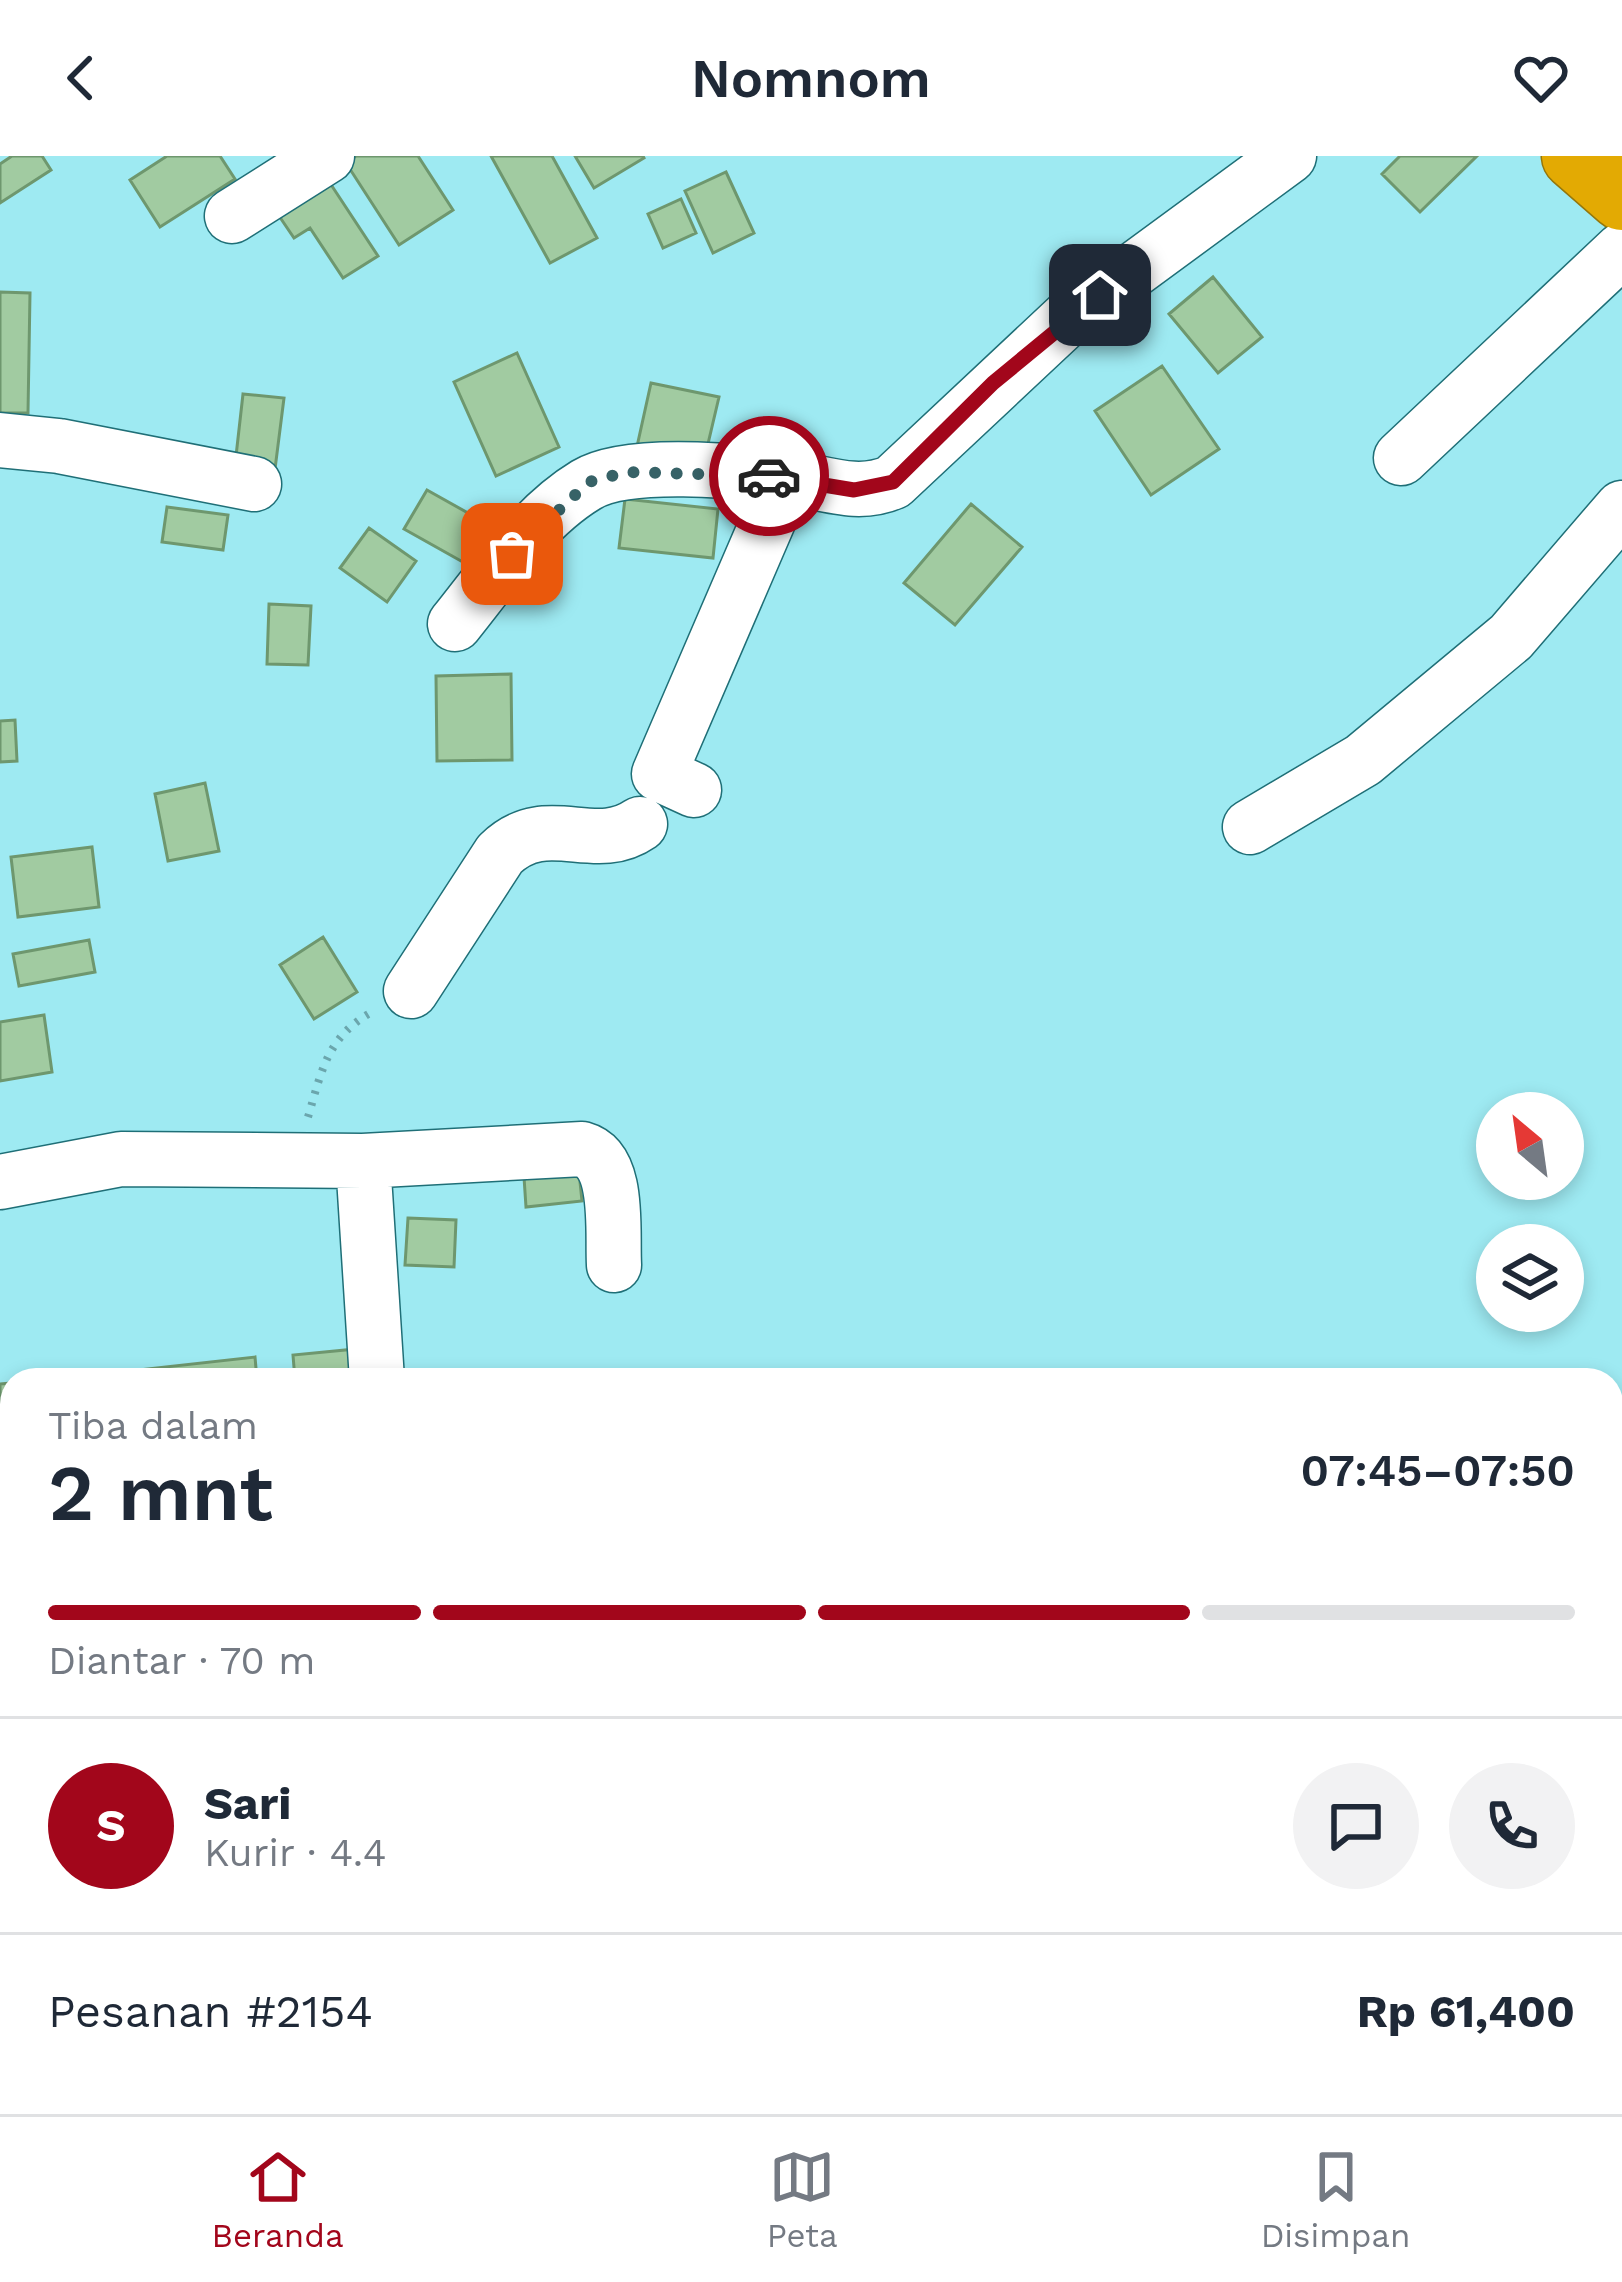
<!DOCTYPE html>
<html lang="id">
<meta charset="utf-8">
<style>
:root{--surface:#fff;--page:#f2f2f3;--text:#1f2937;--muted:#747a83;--line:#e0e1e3;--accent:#a2061b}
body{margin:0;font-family:"Work Sans",sans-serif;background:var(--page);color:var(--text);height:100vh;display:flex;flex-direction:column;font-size:45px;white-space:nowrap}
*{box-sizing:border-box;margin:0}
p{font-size:39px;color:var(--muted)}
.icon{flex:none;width:66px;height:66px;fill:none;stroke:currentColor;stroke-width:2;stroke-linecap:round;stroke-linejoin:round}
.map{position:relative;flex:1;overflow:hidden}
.drawer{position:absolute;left:0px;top:1212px;width:1623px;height:747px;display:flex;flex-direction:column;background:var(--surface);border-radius:36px 36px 0 0;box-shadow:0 6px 18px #0003}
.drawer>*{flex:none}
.needle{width:78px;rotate:331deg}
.buttons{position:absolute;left:1476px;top:936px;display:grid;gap:24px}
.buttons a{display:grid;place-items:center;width:108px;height:108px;border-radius:50%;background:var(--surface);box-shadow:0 6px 18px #0003;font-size:60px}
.pin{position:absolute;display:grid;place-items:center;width:102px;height:102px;color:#fff;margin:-51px;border-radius:24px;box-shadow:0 6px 18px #0006}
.courier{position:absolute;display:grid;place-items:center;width:120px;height:120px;margin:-60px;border:9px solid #a2061b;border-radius:50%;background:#fff;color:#222;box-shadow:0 3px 15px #0007}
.summary em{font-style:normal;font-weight:600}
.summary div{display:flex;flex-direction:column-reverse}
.summary{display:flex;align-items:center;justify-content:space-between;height:204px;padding:0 48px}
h1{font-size:78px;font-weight:600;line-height:90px}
.bar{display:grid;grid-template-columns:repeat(4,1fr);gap:18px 12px;align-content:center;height:144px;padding:0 48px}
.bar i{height:15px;border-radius:9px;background:var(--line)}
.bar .current{background:var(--accent)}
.bar p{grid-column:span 4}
.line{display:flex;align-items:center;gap:30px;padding:0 48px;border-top:3px solid var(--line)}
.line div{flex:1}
.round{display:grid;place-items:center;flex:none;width:126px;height:126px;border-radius:63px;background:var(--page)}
header{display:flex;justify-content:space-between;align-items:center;height:156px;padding:0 48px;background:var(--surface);font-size:54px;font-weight:600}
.dock{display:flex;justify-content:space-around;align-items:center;height:168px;border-top:3px solid var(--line);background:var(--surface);font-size:33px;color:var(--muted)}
.dock a{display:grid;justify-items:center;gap:6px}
.dock .current{color:var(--accent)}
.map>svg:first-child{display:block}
.building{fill:#a1cba1;stroke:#6e976e;stroke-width:3}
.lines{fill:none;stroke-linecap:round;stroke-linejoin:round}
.minor-casing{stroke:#1f6f77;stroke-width:57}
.highway-casing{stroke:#94770c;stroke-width:69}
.path{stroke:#6ba6ad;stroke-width:8;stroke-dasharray:3 9;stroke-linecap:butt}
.minor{stroke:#fff;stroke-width:54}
.highway{stroke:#e3aa03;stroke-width:66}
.done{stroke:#376267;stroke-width:12;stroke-dasharray:0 21.6}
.route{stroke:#a2061b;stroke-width:15}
</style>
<header><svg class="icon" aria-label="back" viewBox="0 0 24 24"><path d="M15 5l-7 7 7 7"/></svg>Nomnom<svg class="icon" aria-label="heart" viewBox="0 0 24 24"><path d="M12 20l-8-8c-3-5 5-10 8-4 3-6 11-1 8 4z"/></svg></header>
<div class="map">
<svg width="1622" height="1958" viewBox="0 0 1622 1958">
<rect width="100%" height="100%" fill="#9eeaf2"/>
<!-- building -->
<path class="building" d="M12,0H42L51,14L0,47V8Z
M167,0H220L235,23L160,71L130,24Z
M356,0H418L453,54L399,89L346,7Z
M491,0H552L597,82L550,107Z
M575,0H643L644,2L594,32Z
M1400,0H1477L1420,56L1382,18Z
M726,16L754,77L713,97L685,35Z
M326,21L378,100L343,122L310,72L294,82L275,54Z
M681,43L696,77L663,92L648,58Z
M1213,121L1262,181L1218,217L1169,158Z
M0,136L30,137L28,257H0Z
M517,197L559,291L496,320L454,226Z
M1162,210L1219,293L1151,339L1095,255Z
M651,227L719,241L703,309L636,295Z
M243,238L284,242L275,313L235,309Z
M427,334L493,371L470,410L404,373Z
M625,343L718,353L713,402L619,392Z
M971,348L1022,391L955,469L904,427Z
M167,351L228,359L223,394L162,386Z
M369,372L416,405L387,446L340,412Z
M269,448L311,450L308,509L267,508Z
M511,518L512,604L437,605L436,520Z
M15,564L17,605L0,606V565Z
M205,627L219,695L168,705L155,638Z
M92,691L99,751L18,761L11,701Z
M323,781L357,836L314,863L280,809Z
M89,784L95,816L19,830L13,798Z
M44,859L52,916L0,925V866Z
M579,1016L582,1045L526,1051L524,1021Z
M408,1062L456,1064L454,1111L405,1109Z
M356,1193L359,1224H295L293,1199Z
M255,1201L257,1224H112L111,1217Z
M12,1227V1412L0,1413V1228Z
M1611,1278L1622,1300V1340L1611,1345Z
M1622,1486V1536L1611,1540V1491Z
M1622,1670V1701L1612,1706L1611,1675Z
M275,1947H345L348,1958H278Z
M521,1947H563L566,1958H524Z
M1522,1947H1610L1614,1958H1527Z"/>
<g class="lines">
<defs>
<path id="minor" d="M232,60L327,0
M0,284L59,290L254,328
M1401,302L1622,94
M455,468C493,421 533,361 586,329C627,304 738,315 786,321C823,326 857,342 893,326L1067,163L1289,0
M694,634L659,618L787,321
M1250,671L1363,604L1511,481L1622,352
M411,835L500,698C546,653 594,700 640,668
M363,1005L377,1224
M0,1026L121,1003L363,1005L582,993C621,1004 612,1074 614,1109
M0,1809L12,1869
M1613,1827L1622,1855
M35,1947L38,1958
M821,1947L823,1958
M952,1947L955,1958
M1130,1958L1171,1947"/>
<path id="highway" d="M1575,0L1622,41"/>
</defs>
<!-- minor casing -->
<use href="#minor" class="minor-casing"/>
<!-- highway casing -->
<use href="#highway" class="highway-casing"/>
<!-- path -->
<path class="path" d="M308,961C322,914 327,881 372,856"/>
<!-- minor -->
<use href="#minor" class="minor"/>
<!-- highway -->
<use href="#highway" class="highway"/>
</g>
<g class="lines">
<!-- done -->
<path class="done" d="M512,398L589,326L627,316L769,320"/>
<!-- route -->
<path class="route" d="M769,320L854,334L893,326L993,227L1100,139"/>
</g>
</svg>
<div class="buttons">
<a><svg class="needle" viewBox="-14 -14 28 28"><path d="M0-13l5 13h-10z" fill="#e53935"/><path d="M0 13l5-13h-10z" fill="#747a83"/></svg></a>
<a><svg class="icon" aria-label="layers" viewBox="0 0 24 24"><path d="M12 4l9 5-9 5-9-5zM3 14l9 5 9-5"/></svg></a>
</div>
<div class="pin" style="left:512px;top:398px;background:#ea580c"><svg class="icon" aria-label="bag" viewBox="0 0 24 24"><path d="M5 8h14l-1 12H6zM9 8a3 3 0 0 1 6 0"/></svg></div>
<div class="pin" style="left:1100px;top:139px;background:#1f2937"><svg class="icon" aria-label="home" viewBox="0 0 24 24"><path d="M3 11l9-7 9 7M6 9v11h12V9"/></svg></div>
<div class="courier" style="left:769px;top:320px"><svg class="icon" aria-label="car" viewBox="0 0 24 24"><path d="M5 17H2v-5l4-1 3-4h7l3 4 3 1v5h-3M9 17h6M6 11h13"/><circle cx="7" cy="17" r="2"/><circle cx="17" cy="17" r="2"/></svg></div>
<section class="drawer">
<div class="summary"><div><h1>2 mnt</h1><p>Tiba dalam</p></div><em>07:45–07:50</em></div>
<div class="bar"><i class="current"></i><i class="current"></i><i class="current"></i><i></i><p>Diantar · 70 m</p></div>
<div class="line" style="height:216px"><b class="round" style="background:var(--accent);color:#fff">S</b><div><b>Sari</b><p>Kurir · 4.4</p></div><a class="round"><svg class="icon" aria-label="chat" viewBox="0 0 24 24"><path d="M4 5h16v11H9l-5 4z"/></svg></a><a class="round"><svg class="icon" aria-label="phone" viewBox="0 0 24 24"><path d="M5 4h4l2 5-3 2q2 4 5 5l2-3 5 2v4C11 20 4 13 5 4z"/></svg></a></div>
<div class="line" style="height:156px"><div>Pesanan #2154</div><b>Rp 61,400</b></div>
</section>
</div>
<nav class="dock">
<a class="current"><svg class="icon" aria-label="home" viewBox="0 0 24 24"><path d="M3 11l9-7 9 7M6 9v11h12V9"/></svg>Beranda</a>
<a><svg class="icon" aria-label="map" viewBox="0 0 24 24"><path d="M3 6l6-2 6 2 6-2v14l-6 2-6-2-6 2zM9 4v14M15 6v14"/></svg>Peta</a>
<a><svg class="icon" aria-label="saved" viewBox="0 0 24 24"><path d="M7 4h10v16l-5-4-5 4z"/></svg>Disimpan</a>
</nav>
